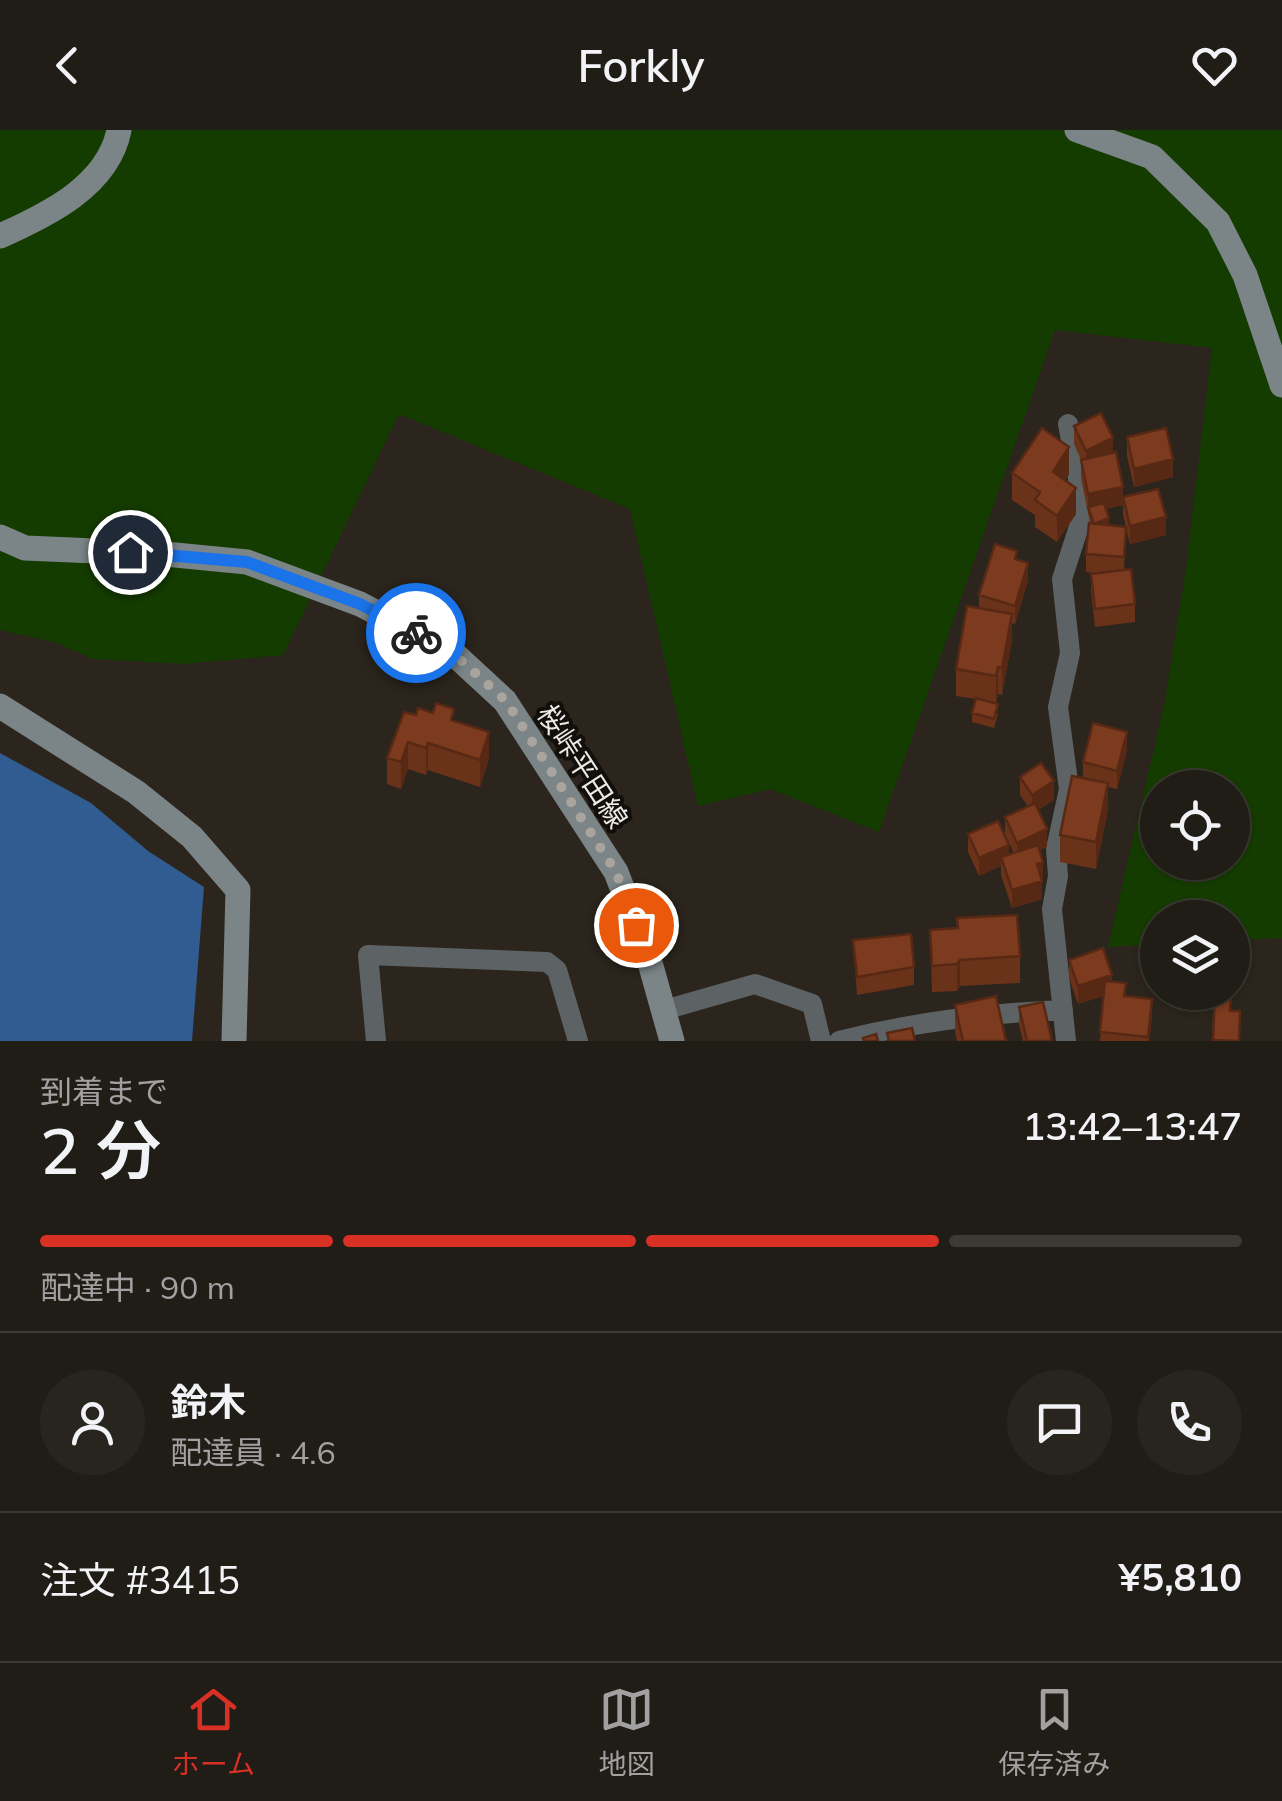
<!DOCTYPE html>
<html lang="ja">
<meta charset="utf-8">
<style>
:root{--surface:#201c16;--page:#28251f;--text:#f1f3f6;--muted:#a2a1a1;--line:#3d3a35;--accent:#d93025}
body{margin:0;font-family:Mulish,"Noto Sans JP",sans-serif;background:var(--page);color:var(--text);height:100vh;display:flex;flex-direction:column;font-size:38px;white-space:nowrap}
*{box-sizing:border-box;margin:0}
p{font-size:32px;color:var(--muted)}
.icon{flex:none;width:55px;height:55px;fill:none;stroke:currentColor;stroke-width:2;stroke-linecap:round;stroke-linejoin:round}
.map{position:relative;height:911px;overflow:hidden}
.drawer{display:flex;flex-direction:column;background:var(--surface);flex:1}
.drawer>*{flex:none}
.tools{position:absolute;left:1140px;top:640px;display:grid;gap:20px}
.tools a{display:grid;place-items:center;width:110px;height:110px;border-radius:50%;background:var(--surface);box-shadow:0 2px 8px #0004,0 0 0 2px var(--line);font-size:50px}
.pin{position:absolute;display:grid;place-items:center;width:85px;height:85px;color:#fff;margin:-42px;border:5px solid #fff;border-radius:50%;box-shadow:0 2px 10px #0007}
.courier{position:absolute;display:grid;place-items:center;width:100px;height:100px;margin:-50px;border:8px solid #1a73e8;border-radius:50%;background:#fff;color:#222;box-shadow:0 2px 12px #0007}
.headline em{font-style:normal;font-weight:600}
.headline div{display:flex;flex-direction:column-reverse}
.headline{display:flex;align-items:center;justify-content:space-between;height:170px;padding:0 40px}
h1{font-size:65px;font-weight:600;line-height:75px}
.bar{display:grid;grid-template-columns:repeat(4,1fr);gap:15px 10px;align-content:center;height:120px;padding:0 40px}
.bar i{height:12px;border-radius:8px;background:var(--line)}
.bar .on{background:var(--accent)}
.bar p{grid-column:span 4}
.line{display:flex;align-items:center;gap:25px;padding:0 40px;border-top:2px solid var(--line)}
.line div{flex:1}
.round{display:grid;place-items:center;flex:none;width:105px;height:105px;border-radius:52px;background:var(--page)}
header{display:flex;justify-content:space-between;align-items:center;height:130px;padding:0 40px;background:var(--surface);font-size:45px;font-weight:600}
.menu{display:flex;justify-content:space-around;align-items:center;height:140px;border-top:2px solid var(--line);background:var(--surface);font-size:28px;color:var(--muted)}
.menu a{display:grid;justify-items:center;gap:5px}
.menu .on{color:var(--accent)}
.map>svg:first-child{display:block}
.green{fill:#153c00;fill-rule:evenodd}
.water{fill:#315c92}
.lines{fill:none;stroke-linecap:round;stroke-linejoin:round}
.street{stroke:#5d6364;stroke-width:20}
.secondary{stroke:#7b8587;stroke-width:25}
.wall{fill:#6b321a}
.shaded-wall{fill:#572915}
.building{fill:#7c3a1e;stroke:#572915;stroke-width:2.5}
.done{stroke:#a9a49e;stroke-width:10;stroke-dasharray:0 18}
.route{stroke:#1a73e8;stroke-width:12}
.labels{text-anchor:middle;dominant-baseline:central;stroke-width:8;stroke-linejoin:round;paint-order:stroke}
.street-label{font-size:28px;fill:#ede9e4;stroke:#120f0b}
</style>
<header><svg class="icon" aria-label="back" viewBox="0 0 24 24"><path d="M15 5l-7 7 7 7"/></svg>Forkly<svg class="icon" aria-label="heart" viewBox="0 0 24 24"><path d="M12 20l-8-8c-3-5 5-10 8-4 3-6 11-1 8 4z"/></svg></header>
<div class="map">
<svg width="1282" height="911" viewBox="0 0 1282 911">
<rect width="100%" height="100%" fill="#2b251d"/>
<!-- green -->
<path class="green" d="M0,0H1282V808L1233,810L1232,788H1158L1157,814L1108,817L1164,576L1186,439L1212,218L1055,200L879,702L770,659L698,676L630,379L399,284L283,525L184,534L93,529L54,512L0,500ZM1158,658H1232V732H1158Z"/>
<!-- water -->
<path class="water" d="M0,623L91,673L148,721L204,757L192,911H0Z"/>
<g class="lines">
<!-- street -->
<path class="street" d="M664,880L755,854L812,874L821,911
M376,911L368,825L547,832L557,840L578,911
M839,911C913,892 987,883 1063,880
M1066,911L1052,779L1058,746L1056,719L1069,659L1058,577L1070,523L1062,449L1084,381L1068,294"/>
<!-- secondary -->
<path class="secondary" d="M1077,0L1152,27L1218,92L1245,145L1282,255
M0,106C47,85 108,56 119,0
M0,407L25,418L165,424L247,432L360,474L452,522L505,571L616,742L647,822L672,911
M0,576L136,662L192,707L238,760L234,911"/>
</g>
<!-- wall -->
<path class="wall" d="M1074,296L1113,323L1123,375L1106,379L1109,395L1126,397L1123,385V367L1166,405L1130,414L1126,398L1124,440L1135,474V492L1095,497L1091,462V444L1099,443L1086,442V424L1090,393L1081,348V330L1074,314Z
M1127,307L1173,347L1134,357L1127,326Z
M1012,343L1069,344L1065,350L1076,384L1057,412L1035,397V385L1012,370Z
M1017,430L1028,451L1015,494L1012,493V510L1002,565L998,564L996,573L985,571L998,584L994,598L972,592V583L976,569L956,566V539L979,478V465Z
M416,585L454,591L489,629L480,657L428,640L426,645L408,639L401,659L387,654V628Z
M1127,620L1117,659L1108,657V680L1096,739L1060,732V705L1083,648V632Z
M1020,647L1054,670L1038,680L1047,717L1040,720L1043,750L1042,751V769L1012,778L1001,745V736L979,746L968,722V704L1009,724L1014,723L1005,705V687L1028,676L1020,665Z
M930,800L1020,826V853L960,856L957,861L932,862Z
M853,810L914,837V855L857,865Z
M1069,830L1112,852L1126,866L1152,887L1149,911H1100L1103,866L1078,874L1069,848Z
M955,875L1006,911H957L955,902Z
M1019,877L1052,911H1023L1019,895Z"/>
<!-- shaded-wall -->
<path class="shaded-wall" d="M1113,308V326L1086,339V321Z
M1069,317V344L1053,369V342Z
M1173,329V347L1134,357V339Z
M1123,357V375L1090,382L1088,377V364Z
M1076,358V384L1057,412V386Z
M1166,387V405L1130,414V396Z
M1109,388V397L1094,394Z
M1028,433V451L1015,494V476Z
M1012,484V510L1002,565V538Z
M998,537V564L996,573V546Z
M489,602V629L480,657V630Z
M1127,602V620L1117,659V641Z
M408,612V639L401,659V632Z
M428,613V640L426,645V618Z
M1054,651V670L1032,684V665Z
M1108,653V680L1096,739V712Z
M1047,699V717L1017,731V713Z
M1009,715V733L1001,727V736L979,746V728Z
M1043,732V750L1037,752V734Z
M1042,751V769L1012,778V760Z
M960,830V856L957,861V834Z
M1112,845V863L1078,874V856Z
M1152,869V887L1149,911H1148Z"/>
<!-- building -->
<path class="building" d="M1101,283L1113,308L1086,321L1074,296Z
M1042,298L1069,317L1053,342L1076,358L1057,386L1035,370L1040,362L1012,343Z
M1166,298L1173,329L1134,339L1127,307Z
M1116,322L1123,357L1088,364L1081,330Z
M1158,359L1166,387L1130,396L1123,367Z
M1104,373L1109,388L1094,394L1088,377Z
M1089,393L1126,397L1124,427L1086,424Z
M995,414L1017,421L1015,429L1028,433L1015,476L979,465Z
M1131,439L1135,474L1095,479L1091,444Z
M967,476L1012,484L1002,538L998,537L996,546L956,539Z
M976,568L998,574L994,589L972,583Z
M436,573L454,579L451,590L489,602L480,630L428,613L426,618L408,612L401,632L387,628L404,582L416,585L418,578L433,583Z
M1093,593L1127,602L1117,641L1083,632Z
M1041,633L1054,651L1032,665L1020,647Z
M1072,646L1108,653L1096,712L1060,705Z
M1035,673L1047,699L1017,713L1005,687Z
M998,691L1009,715L979,728L968,704Z
M1038,715L1043,732L1037,734L1042,751L1012,760L1001,727Z
M1017,785L1020,826L960,830L957,834L932,836L930,800L958,798L957,788Z
M911,804L914,837L857,847L853,810Z
M1103,818L1112,845L1078,856L1069,830Z
M1105,851L1126,853L1124,866L1152,869L1148,907L1100,902Z
M1215,862H1231L1230,881H1240L1239,911L1213,910Z
M996,866L1006,911H963L955,875Z
M1043,872L1052,911H1027L1019,877Z
M912,898L915,911H889L887,903Z
M876,904L878,911H864L863,908Z"/>
<g class="lines">
<!-- done -->
<path class="done" d="M416,503L452,522L506,571L616,742L636,795"/>
<!-- route -->
<path class="route" d="M130,422L247,432L360,474L416,503"/>
</g>
<g class="labels">
<!-- street labels -->
<g class="street-label">
<text transform="translate(583 636) rotate(57)">桜峠平田線</text>
</g>
</g>
</svg>
<div class="tools">
<a><svg class="icon" aria-label="locate" viewBox="0 0 24 24"><circle cx="12" cy="12" r="6"/><path d="M12 2v4M12 18v4M2 12h4M18 12h4"/></svg></a>
<a><svg class="icon" aria-label="layers" viewBox="0 0 24 24"><path d="M12 4l9 5-9 5-9-5zM3 14l9 5 9-5"/></svg></a>
</div>
<div class="pin" style="left:636px;top:795px;background:#ea580c"><svg class="icon" aria-label="bag" viewBox="0 0 24 24"><path d="M5 8h14l-1 12H6zM9 8a3 3 0 0 1 6 0"/></svg></div>
<div class="pin" style="left:130px;top:422px;background:#1f2937"><svg class="icon" aria-label="home" viewBox="0 0 24 24"><path d="M3 11l9-7 9 7M6 9v11h12V9"/></svg></div>
<div class="courier" style="left:416px;top:503px"><svg class="icon" aria-label="bike" viewBox="0 0 24 24"><circle cx="6" cy="16" r="4"/><circle cx="18" cy="16" r="4"/><path d="M6 16l4-8h5l3 8M10 8l3 8H6M13 5h3"/></svg></div>
</div>
<section class="drawer">
<div class="headline"><div><h1>2 分</h1><p>到着まで</p></div><em>13:42–13:47</em></div>
<div class="bar"><i class="on"></i><i class="on"></i><i class="on"></i><i></i><p>配達中 · 90 m</p></div>
<div class="line" style="height:180px"><a class="round"><svg class="icon" aria-label="person" viewBox="0 0 24 24"><circle cx="12" cy="8" r="4"/><path d="M4 21q1-7 8-7t8 7"/></svg></a><div><b>鈴木</b><p>配達員 · 4.6</p></div><a class="round"><svg class="icon" aria-label="chat" viewBox="0 0 24 24"><path d="M4 5h16v11H9l-5 4z"/></svg></a><a class="round"><svg class="icon" aria-label="phone" viewBox="0 0 24 24"><path d="M5 4h4l2 5-3 2q2 4 5 5l2-3 5 2v4C11 20 4 13 5 4z"/></svg></a></div>
<div class="line" style="height:130px"><div>注文 #3415</div><b>¥5,810</b></div>
</section>
<nav class="menu">
<a class="on"><svg class="icon" aria-label="home" viewBox="0 0 24 24"><path d="M3 11l9-7 9 7M6 9v11h12V9"/></svg>ホーム</a>
<a><svg class="icon" aria-label="map" viewBox="0 0 24 24"><path d="M3 6l6-2 6 2 6-2v14l-6 2-6-2-6 2zM9 4v14M15 6v14"/></svg>地図</a>
<a><svg class="icon" aria-label="saved" viewBox="0 0 24 24"><path d="M7 4h10v16l-5-4-5 4z"/></svg>保存済み</a>
</nav>
